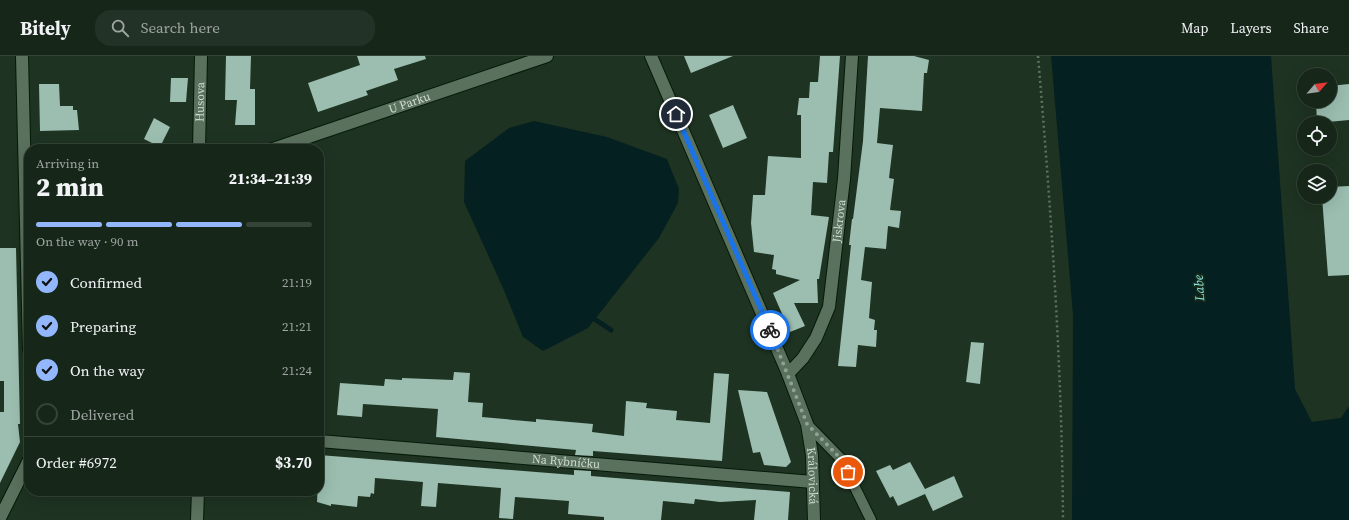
<!DOCTYPE html>
<meta charset="utf-8">
<style>
:root{--surface:#162619;--page:#233226;--text:#f1f3f6;--muted:#9ea5a2;--line:#354338;--accent:#93b7fd}
body{margin:0;font-family:"Source Serif 4",serif;background:var(--page);color:var(--text);height:100vh;display:flex;flex-direction:column;font-size:15px;white-space:nowrap}
*{box-sizing:border-box;margin:0}
p{font-size:13px;color:var(--muted)}
.icon{flex:none;width:22px;height:22px;fill:none;stroke:currentColor;stroke-width:2;stroke-linecap:round;stroke-linejoin:round}
.map{position:relative;flex:1;overflow:hidden}
.drawer{position:absolute;left:24px;top:88px;width:300px;height:352px;display:flex;flex-direction:column;background:var(--surface);border-radius:16px;box-shadow:0 4px 16px #0002,0 0 0 1px var(--line)}
.drawer>*{flex:none}
.needle{width:26px;rotate:62deg}
.tools{position:absolute;left:1297px;top:12px;display:grid;gap:8px}
.tools a{display:grid;place-items:center;width:40px;height:40px;border-radius:50%;background:var(--surface);box-shadow:0 4px 16px #0002,0 0 0 1px var(--line);font-size:20px}
.pin{position:absolute;display:grid;place-items:center;width:34px;height:34px;color:#fff;margin:-17px;border:2px solid #fff;border-radius:50%;box-shadow:0 1px 4px #0007}
.courier{position:absolute;display:grid;place-items:center;width:40px;height:40px;margin:-20px;border:3px solid #1a73e8;border-radius:50%;background:#fff;color:#222;box-shadow:0 1px 5px #0007}
.head em{font-style:normal;font-weight:800}
.head div{display:flex;flex-direction:column-reverse}
.head{display:flex;align-items:center;justify-content:space-between;height:68px;padding:0 12px}
h1{font-size:26px;font-weight:800;line-height:30px}
.bar{display:grid;grid-template-columns:repeat(4,1fr);gap:6px 4px;align-content:center;height:48px;padding:0 12px}
.bar i{height:5px;border-radius:3px;background:var(--line)}
.bar .current{background:var(--accent)}
.bar p{grid-column:span 4}
.line{display:flex;align-items:center;gap:10px;padding:0 12px;border-top:1px solid var(--line)}
.line div{flex:1}
ol{padding:0 12px;list-style:none}
li{display:flex;align-items:center;gap:12px;height:44px}
li p{margin-inline-start:auto}
li .icon{padding:4px;border-radius:50%;background:var(--accent);color:#111;stroke-width:4}
li:last-child{color:var(--muted)}
li i{width:22px;height:22px;border:2px solid var(--line);border-radius:50%}
header{display:flex;align-items:center;gap:24px;box-sizing:border-box;height:56px;padding:0 20px;background:var(--surface);border-bottom:1px solid var(--line)}
header strong{font-size:19px}
nav{display:flex;gap:22px;margin-inline-start:auto;font-size:14px}
.search{width:280px;height:36px;background:var(--page);display:flex;align-items:center;gap:10px;box-sizing:border-box;padding:0 14px;border-radius:16px;color:var(--muted);font-size:15px}
.map>svg:first-child{display:block}
.water{fill:#052020}
.lines{fill:none;stroke-linecap:round;stroke-linejoin:round}
.stream{stroke:#052020;stroke-width:5}
.building{fill:#9bbeb1}
.lane-casing{stroke:#061a0a;stroke-width:12}
.street-casing{stroke:#061a0a;stroke-width:14}
.secondary-casing{stroke:#061a0a;stroke-width:14}
.path{stroke:#607262;stroke-width:2.5;stroke-dasharray:2 3;stroke-linecap:butt}
.lane{stroke:#5a715d;stroke-width:10}
.street{stroke:#5a715d;stroke-width:12}
.secondary{stroke:#5a715d;stroke-width:12}
.done{stroke:#91a193;stroke-width:4;stroke-dasharray:0 7.2}
.route{stroke:#1a73e8;stroke-width:5}
.labels{text-anchor:middle;dominant-baseline:central;stroke-width:4;stroke-linejoin:round;paint-order:stroke}
.street-label{font-size:12px;fill:#cfdcd0;stroke:#142917}
.water-label{font-size:13px;font-style:italic;fill:#89e0df;stroke:#142917}
</style>
<header>
<strong>Bitely</strong>
<div class="search"><svg class="icon" aria-label="search" viewBox="0 0 24 24"><circle cx="10" cy="10" r="6"/><path d="M15 15l6 6"/></svg>Search here</div>
<nav><a>Map</a><a>Layers</a><a>Share</a></nav>
</header>
<div class="map">
<svg width="1349" height="464" viewBox="0 0 1349 464">
<rect width="100%" height="100%" fill="#1e3321"/>
<!-- water -->
<path class="water" d="M1051,0H1271L1295,333L1312,366L1341,362L1349,350V464H1072L1073,259Z
M534,65L607,81L667,103L679,133L678,147L659,182L588,272L543,295L523,281L503,232L464,146L465,105L509,72Z"/>
<g class="lines">
<!-- stream -->
<path class="stream" d="M590,260L611,274"/>
</g>
<!-- building -->
<path class="building" d="M226,0H251L250,33H255V69H235L237,44H225Z
M357,0H425L426,3L394,13L398,24L366,35L368,39L318,56L308,27L360,9Z
M684,0H733L691,17Z
M820,0H840L833,96H829L827,127L813,126L811,159L829,161L819,223H817L818,247H794L805,270L790,276L773,237L800,224L776,218V214L772,213L774,199L754,196L751,167L753,139H765L768,100L801,102V59H797L799,42H809L810,26H818Z
M868,0H914L929,4L927,17H924L922,55L880,52L877,87L893,89L889,122L894,123L890,154L901,155L899,172L888,170L886,193L865,191L861,224L872,226L869,262L875,264L874,274H877L876,291L858,289L856,311L838,310L851,189H849L852,163H853L863,85Z
M171,22H188L186,46H170Z
M39,28H59L60,50H73V54H77L79,74L40,75Z
M1349,28V64L1317,67L1316,45H1330V30Z
M733,49L747,82L723,92L709,59Z
M154,62L170,71L160,91L144,83Z
M1349,130V219L1328,220L1322,141H1330V131Z
M0,192H16L20,368H18L20,386L0,427V356H4V325H0Z
M971,286L984,287L980,328L966,326Z
M454,316L470,317L468,346L483,347L482,361L536,366V363L593,368L592,376L624,380L626,345L647,347L646,352L677,355L676,364L710,367L714,317L729,318L722,405L593,395V400L575,399L576,394L436,381L438,353L363,348L362,361L337,359L340,327L384,330L385,323L402,324V322L453,324Z
M738,334L767,336L791,406L786,411L764,409L760,396L753,397Z
M319,399L574,419V414L591,415V420L790,436L788,464H754L756,444L720,446L695,443L694,448L663,445L661,464H604V461L568,458L569,445L515,441L513,463L499,462L501,432L438,427L436,451L421,450L423,426L375,422L374,438L371,437L370,441L358,440L357,451L331,448V450L317,446Z
M910,406L925,433L954,420L963,441L933,455L925,438L898,450L893,440L890,442L876,415L890,409L893,414Z"/>
<g class="lines">
<defs>
<path id="lane" d="M807,368L841,403L871,464"/>
<g id="street">
<path d="M22,0L29,293"/>
<path id="s1" d="M199,93L201,0"/>
<path id="s2" d="M273,93L547,0"/>
<path id="s3" d="M788,318L803,302L816,282L829,251L844,123L852,0"/>
<path id="s4" d="M319,385L813,426"/>
<path d="M0,462L29,404"/>
<path d="M197,464L198,435"/>
</g>
<g id="secondary">
<path id="s5" d="M651,0L788,318L807,368L812,399L814,464"/>
</g>
</defs>
<!-- lane casing -->
<use href="#lane" class="lane-casing"/>
<!-- street casing -->
<use href="#street" class="street-casing"/>
<!-- secondary casing -->
<use href="#secondary" class="secondary-casing"/>
<!-- path -->
<path class="path" d="M1038,0C1051,154 1062,309 1063,464"/>
<!-- lane -->
<use href="#lane" class="lane"/>
<!-- street -->
<use href="#street" class="street"/>
<!-- secondary -->
<use href="#secondary" class="secondary"/>
</g>
<g class="lines">
<!-- done -->
<path class="done" d="M770,274L807,368L841,403L848,416"/>
<!-- route -->
<path class="route" d="M676,58L770,274"/>
</g>
<g class="labels">
<!-- street labels -->
<g class="street-label">
<text stroke="none"><textPath href="#s1" startOffset="47">Husova</textPath></text>
<text stroke="none"><textPath href="#s2" startOffset="144">U Parku</textPath></text>
<text stroke="none"><textPath href="#s3" startOffset="166">Jiskrova</textPath></text>
<text stroke="none"><textPath href="#s4" startOffset="248">Na Rybníčku</textPath></text>
<text stroke="none"><textPath href="#s5" startOffset="452">Královická</textPath></text>
</g>
<!-- water labels -->
<g class="water-label">
<text transform="translate(1199 232) rotate(-93)">Labe</text>
</g>
</g>
</svg>
<div class="tools">
<a><svg class="needle" viewBox="-14 -14 28 28"><path d="M0-13l5 13h-10z" fill="#e53935"/><path d="M0 13l5-13h-10z" fill="#9ea5a2"/></svg></a>
<a><svg class="icon" aria-label="locate" viewBox="0 0 24 24"><circle cx="12" cy="12" r="6"/><path d="M12 2v4M12 18v4M2 12h4M18 12h4"/></svg></a>
<a><svg class="icon" aria-label="layers" viewBox="0 0 24 24"><path d="M12 4l9 5-9 5-9-5zM3 14l9 5 9-5"/></svg></a>
</div>
<div class="pin" style="left:848px;top:416px;background:#ea580c"><svg class="icon" aria-label="bag" viewBox="0 0 24 24"><path d="M5 8h14l-1 12H6zM9 8a3 3 0 0 1 6 0"/></svg></div>
<div class="pin" style="left:676px;top:58px;background:#1f2937"><svg class="icon" aria-label="home" viewBox="0 0 24 24"><path d="M3 11l9-7 9 7M6 9v11h12V9"/></svg></div>
<div class="courier" style="left:770px;top:274px"><svg class="icon" aria-label="bike" viewBox="0 0 24 24"><circle cx="6" cy="16" r="4"/><circle cx="18" cy="16" r="4"/><path d="M6 16l4-8h5l3 8M10 8l3 8H6M13 5h3"/></svg></div>
<section class="drawer">
<div class="head"><div><h1>2 min</h1><p>Arriving in</p></div><em>21:34–21:39</em></div>
<div class="bar"><i class="current"></i><i class="current"></i><i class="current"></i><i></i><p>On the way · 90 m</p></div>
<ol>
<li><svg class="icon" aria-label="check" viewBox="0 0 24 24"><path d="M5 12l5 5 9-10"/></svg>Confirmed<p>21:19</p></li>
<li><svg class="icon" aria-label="check" viewBox="0 0 24 24"><path d="M5 12l5 5 9-10"/></svg>Preparing<p>21:21</p></li>
<li><svg class="icon" aria-label="check" viewBox="0 0 24 24"><path d="M5 12l5 5 9-10"/></svg>On the way<p>21:24</p></li>
<li><i></i>Delivered</li>
</ol>
<div class="line" style="height:52px"><div>Order #6972</div><b>$3.70</b></div>
</section>
</div>
